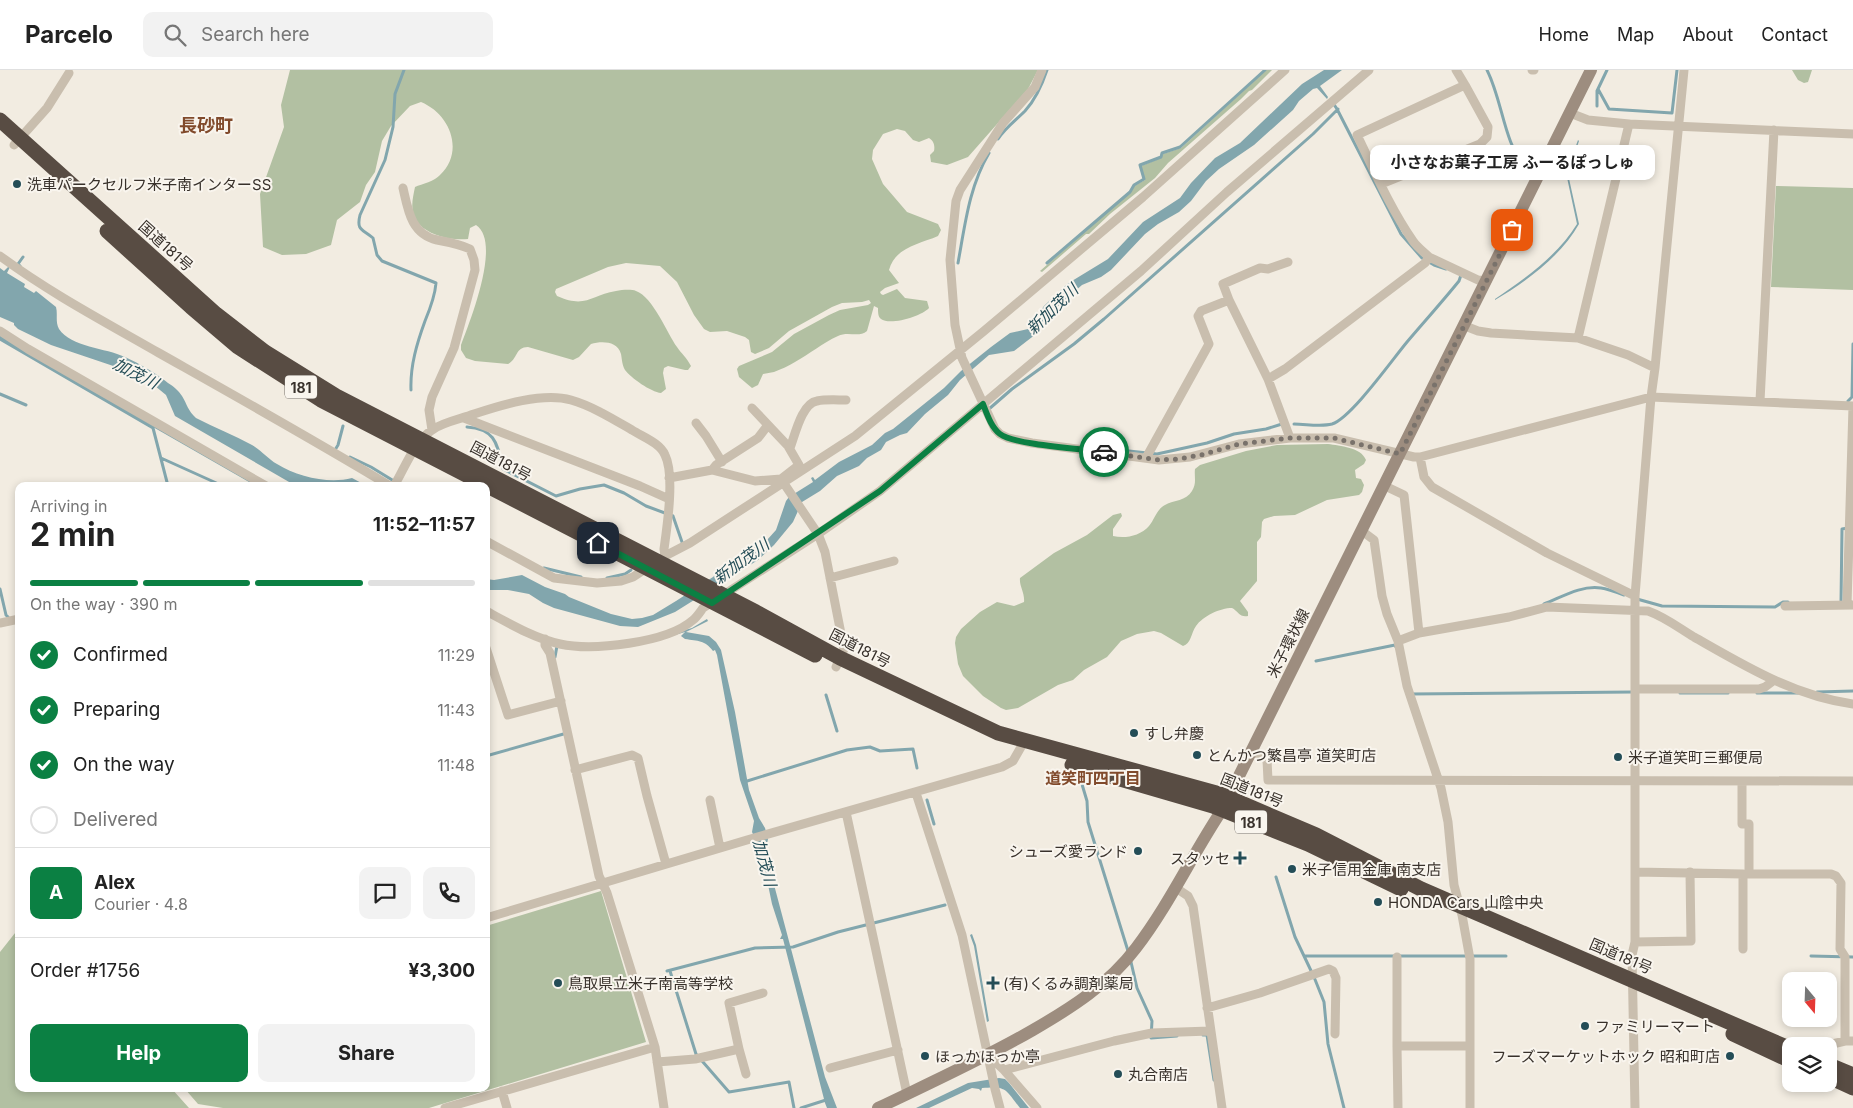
<!DOCTYPE html>
<meta charset="utf-8">
<style>
:root{--surface:#fff;--page:#f2f2f2;--text:#222;--muted:#767676;--line:#e0e0e0;--accent:#0b8043}
body{margin:0;font-family:Inter,"Noto Sans JP",sans-serif;background:var(--page);color:var(--text);height:100vh;display:flex;flex-direction:column;font-size:19px;white-space:nowrap}
*{box-sizing:border-box;margin:0}
p{font-size:16px;color:var(--muted)}
.icon{flex:none;width:28px;height:28px;fill:none;stroke:currentColor;stroke-width:2;stroke-linecap:round;stroke-linejoin:round}
.map{position:relative;flex:1;overflow:hidden}
.drawer{position:absolute;left:15px;top:412px;width:475px;height:610px;display:flex;flex-direction:column;background:var(--surface);border-radius:10px;box-shadow:0 2px 8px #0003}
.drawer>*{flex:none}
.needle{width:32px;rotate:161deg}
.fabs{position:absolute;left:1782px;top:902px;display:grid;gap:10px}
.fabs a{display:grid;place-items:center;width:55px;height:55px;border-radius:10px;background:var(--surface);box-shadow:0 2px 8px #0003;font-size:25px}
.pin{position:absolute;display:grid;place-items:center;width:42px;height:42px;color:#fff;margin:-21px;border-radius:10px;box-shadow:0 2px 8px #0006}
.courier{position:absolute;display:grid;place-items:center;width:50px;height:50px;margin:-25px;border:4px solid #0b8043;border-radius:50%;background:#fff;color:#222;box-shadow:0 1px 6px #0007}
.bubble{position:absolute;height:35px;border-radius:10px;background:var(--surface);box-shadow:0 2px 8px #0003;font-size:16px;font-weight:700;line-height:35px;text-align:center}
.summary em{font-style:normal;font-weight:700}
.summary div{display:flex;flex-direction:column-reverse}
.summary{display:flex;align-items:center;justify-content:space-between;height:85px;padding:0 15px}
h1{font-size:32px;font-weight:700;line-height:38px}
.bar{display:grid;grid-template-columns:repeat(4,1fr);gap:8px 5px;align-content:center;height:60px;padding:0 15px}
.bar i{height:6px;border-radius:4px;background:var(--line)}
.bar .current{background:var(--accent)}
.bar p{grid-column:span 4}
.line{display:flex;align-items:center;gap:12px;padding:0 15px;border-top:1px solid var(--line)}
.line div{flex:1}
.round{display:grid;place-items:center;flex:none;width:52px;height:52px;border-radius:10px;background:var(--page)}
ol{padding:0 15px;list-style:none}
li{display:flex;align-items:center;gap:15px;height:55px}
li p{margin-inline-start:auto}
li .icon{padding:5px;border-radius:50%;background:var(--accent);color:#fff;stroke-width:4}
li:last-child{color:var(--muted)}
li i{width:28px;height:28px;border:2px solid var(--line);border-radius:50%}
.cta{display:flex;gap:10px;margin-top:auto;padding:10px 15px}
.cta a{flex:1;height:58px;border-radius:10px;background:var(--accent);color:#fff;font-size:20px;font-weight:700;line-height:58px;text-align:center}
.cta a+a{background:var(--page);color:var(--text)}
header{display:flex;align-items:center;gap:30px;box-sizing:border-box;height:70px;padding:0 25px;background:var(--surface);border-bottom:1px solid var(--line)}
header strong{font-size:24px}
nav{display:flex;gap:28px;margin-inline-start:auto;font-size:18px}
.search{width:350px;height:45px;background:var(--page);display:flex;align-items:center;gap:12px;box-sizing:border-box;padding:0 18px;border-radius:10px;color:var(--muted);font-size:19px}
.map>svg:first-child{display:block}
.green{fill:#b2c0a2}
.water{fill:#82a6ad}
.lines{fill:none;stroke-linecap:round;stroke-linejoin:round}
.stream{stroke:#82a6ad;stroke-width:3}
.street{stroke:#c9beae;stroke-width:9}
.secondary{stroke:#9d8d7f;stroke-width:12}
.highway{stroke:#584c43;stroke-width:15}
.done{stroke:#79726b;stroke-width:5;stroke-dasharray:0 9}
.route{stroke:#0b8043;stroke-width:6}
.poi-dot{fill:#244d57;stroke:#f9f5ee;stroke-width:2}
.labels{text-anchor:middle;dominant-baseline:central;stroke-width:4;stroke-linejoin:round;paint-order:stroke}
.shield{fill:#f9f5ee;stroke:#726c66;stroke-width:1}
.shield-label{font-size:14px;font-weight:bold;fill:#38312b}
.poi-label{font-size:15px;fill:#38312b;stroke:#f9f5ee;text-anchor:start}
.street-label{font-size:15px;fill:#38312b;stroke:#f9f5ee}
.water-label{font-size:16px;font-style:italic;fill:#244d57;stroke:#f9f5ee}
.neighbourhood-label{font-size:16px;font-weight:bold;fill:#814a2b;stroke:#f9f5ee}
.quarter-label{font-size:18px;font-weight:bold;fill:#814a2b;stroke:#f9f5ee}
</style>
<header>
<strong>Parcelo</strong>
<div class="search"><svg class="icon" aria-label="search" viewBox="0 0 24 24"><circle cx="10" cy="10" r="6"/><path d="M15 15l6 6"/></svg>Search here</div>
<nav><a>Home</a><a>Map</a><a>About</a><a>Contact</a></nav>
</header>
<div class="map">
<svg width="1853" height="1038" viewBox="0 0 1853 1038">
<rect width="100%" height="100%" fill="#f2ece1"/>
<!-- green -->
<path class="green" d="M290,0H1038L1028,19L968,87L947,95L931,92L930,85L934,81C935,76 934,71 929,68L919,72L913,70L905,61L897,59L883,64L873,80L872,89L883,114L907,142L938,154L941,160L938,166C920,174 895,177 889,200L899,213L885,218L880,222L881,224L883,225L897,219L905,228L927,231L929,238C922,246 890,256 881,249C878,247 878,242 878,238L874,236L867,261C859,268 848,261 838,266C822,273 810,284 795,292C789,296 781,299 774,302C770,303 767,303 763,304L758,315L752,318L739,307L737,299L739,296L772,282L794,264L829,245L840,240L868,235L871,233L869,230L862,232L842,233L832,237L789,261L769,278L755,284L751,282L749,270L745,267L727,261L710,262L704,259L694,245L677,212L660,196L626,193L608,197L556,219L555,222L557,226C586,239 591,225 616,221C622,220 631,219 636,221C653,227 667,263 677,277C681,283 687,288 691,296L688,300H685L668,296L664,298L663,303L666,319L661,323C651,322 631,308 625,300C622,295 622,289 621,284C617,271 602,271 591,274L579,287L573,290L528,277C515,277 518,289 508,294L475,291L466,288L461,280V275C470,251 502,172 476,155L470,158L468,169C452,171 423,165 415,148C410,138 413,127 415,117C422,114 435,111 440,105C465,81 450,44 421,32L410,36L391,56L382,71L375,102L366,115L360,132L337,150L331,175L306,184L282,185L263,177L260,124L284,57L281,35Z
M1266,0H1272L1252,20L1249,21L1241,29L1168,93L1155,108L1110,144L1089,164H1086L1042,202L1040,201L1130,122L1134,116L1145,110L1141,96L1161,88L1163,84L1181,78Z
M1792,0H1812L1808,12L1804,13L1798,10Z
M1776,116L1853,118V220L1771,217Z
M1328,374C1340,376 1361,377 1366,390L1364,394L1355,400L1356,408L1361,409L1364,415L1362,422L1359,425L1327,430L1295,445L1274,446L1264,449L1262,452L1261,467L1257,472V511L1240,531L1248,542V546C1240,548 1238,541 1232,538C1220,538 1203,546 1196,556C1191,563 1191,574 1183,576L1161,563L1154,561L1137,564L1121,571L1107,587L1084,600L1073,610L1058,615L1018,638L1006,640L1001,638L983,626L963,606L958,594L955,573L956,567L961,559L980,542L997,532L1014,536L1024,532C1025,523 1019,516 1020,508L1054,483L1087,465L1113,445L1121,443L1122,446L1113,459V466C1125,469 1140,466 1149,456C1155,449 1156,440 1165,435C1174,430 1186,431 1192,421C1197,413 1194,407 1195,399L1200,395L1246,381L1277,375Z
M601,821L646,972L429,1038H223L198,1034L185,1019H486V856Z
M19,858V1019H172L189,1038H0V882Z"/>
<!-- water -->
<path class="water" d="M1324,0H1342L1320,16L1328,27L1327,29L1317,18L1313,19L1299,31L1293,40L1254,75L1219,99L1206,111L1191,131L1179,142L1158,154L1145,164L1111,200L1101,207L1082,215L1059,235L1044,251L1036,264L1014,281L989,285L960,310L948,325L925,344L907,363L900,365L886,372L881,380L867,388L859,396L837,406L820,421L802,432L793,452L774,475L758,490L675,542L638,557L620,556L554,538L543,533L529,524L508,520H486V509L494,510L522,505L545,517L565,524L569,527L611,544L632,549L642,548L653,545L676,531L713,507L720,500L744,482L767,470L776,460L786,431L789,427L813,412L811,408L813,407L815,410L839,392L872,375L885,363L893,359L944,318L961,301L991,277L1010,263L1028,259L1044,236L1067,214L1108,189L1143,152L1180,128L1191,113L1215,88L1240,73L1302,14Z
M1578,70L1579,71L1568,104L1579,154C1561,186 1527,211 1495,230V229C1525,209 1558,185 1577,154L1566,103Z
M9,196L10,197L7,203L25,214L24,217L34,223L36,221L56,237C58,244 55,252 59,259C71,277 106,278 125,287C140,294 156,303 168,313C173,316 179,321 182,326C187,334 188,341 196,348C215,358 234,365 252,375C262,381 268,389 277,394C298,407 329,414 352,408L367,416H296L175,346L166,325L143,306L51,275L18,259L14,255V253L0,247V198L4,201Z
M0,263L264,416H256L22,282L0,268Z
M707,549L708,551L686,562L709,566L716,572L721,580L735,642L749,720L759,748L765,758L768,769L766,779L768,792L825,1007L837,1038H827L825,1033L783,869H780L782,865L772,834L761,781L752,762L754,751L740,710L717,585L715,580L713,581C705,570 698,571 685,569L681,566L685,562L675,565L674,563L692,558Z
M972,864L976,875L989,951L987,952L974,876L970,865Z
M999,1008L1005,1009L1009,1013L1029,1038H1020C1005,1019 1007,1016 982,1018L981,1021L979,1019L972,1018L929,1038H916L968,1013Z"/>
<g class="lines">
<!-- stream -->
<path class="stream" d="M404,0L395,24L393,57L385,90L360,145C356,161 363,159 373,168L377,185L382,191L436,213C435,226 430,239 425,251C417,273 410,296 411,320
M1487,0C1503,32 1503,71 1526,99
M1598,19L1609,39L1672,43L1677,0
M1333,33L1337,39L1401,164L1422,188L1434,195L1446,199
M1597,36V21L1607,0
M998,69C1005,58 1015,51 1025,41C1036,29 1042,15 1047,0
M958,193C965,155 969,117 989,83
M1047,193L1130,122L1134,115L1144,109L1140,95L1161,87L1162,83L1180,77L1265,0
M20,196L18,194L23,187
M0,269L153,358L168,416
M0,324L26,335
M1848,331L1852,327L1853,274
M989,339L1012,319L1074,274L1104,249L1313,64L1338,39
M1294,354C1306,354 1321,357 1332,354C1351,348 1392,290 1407,272C1424,252 1442,232 1459,211L1461,205
M467,357C496,359 497,374 503,399L556,426L580,419L604,415L624,423L646,436L673,446L682,472
M1110,379L1157,384L1207,373L1234,364L1266,359L1282,354
M335,380L338,375L343,356
M350,387L371,397L402,416
M161,388L223,416
M544,498L581,507
M607,508L625,504L631,500
M0,519L6,545L8,547
M1637,529L1662,536L1775,537L1783,532H1788
M1841,532L1842,459L1848,458
M1544,534C1562,527 1581,515 1601,518C1608,519 1616,522 1624,525
M555,587L557,576
M1316,591L1395,575L1396,577
M1817,622L1853,621
M1680,623H1728
M1757,623H1798
M1410,624L1633,622
M826,625L837,661
M486,686L567,663
M1081,711L1087,731L1088,752L1128,881
M744,712L847,680L870,677L880,681L913,679L917,698
M927,730L934,754
M1276,807L1295,867L1314,907L1324,932L1328,974L1344,1038
M1305,886H1506
M1811,886L1853,887
M1131,892L1137,918L1152,951L1151,968L1177,966
M667,901L755,878L793,877L838,862L945,835
M670,901L696,984L729,1022L789,1012L794,1038
M1203,965H1207L1214,1010
M801,1038L826,1030"/>
<!-- street -->
<path class="street" d="M1042,0L1035,17L1003,53L960,120L956,131L950,190L955,255L962,288L995,359L1000,364L1008,368L1032,373L1159,390L1190,387L1239,374L1290,368H1334L1414,387H1420L1651,327L1853,336
M1456,0L1465,15
M1532,0H1534
M1570,43L1588,50L1629,54L1853,64
M14,75L47,38L69,3
M1381,114L1480,74L1487,67L1488,57L1465,15L1357,65C1374,100 1390,138 1413,171C1417,177 1424,182 1429,187
M403,118C408,140 411,164 437,170C448,172 459,174 470,179L474,190L475,200L454,278L432,327L429,340L432,360
M0,186C50,223 105,252 159,283C237,327 314,370 390,416
M1229,230L1268,309L1290,368
M1465,256L1478,261L1491,263L1578,268L1628,285L1655,298
M0,261L28,279L266,416
M1578,268L1629,54
M1268,309L1285,299L1425,193L1429,187L1478,210L1487,211
M1760,331L1774,60
M752,338L788,376L799,395L781,409
M464,348L640,416L669,429
M696,353L706,366L722,392
M790,378C795,365 802,333 817,331C826,329 837,330 846,330
M1420,387L1424,407L1432,417L1547,483L1635,526
M1146,388L1209,274L1198,246L1201,241L1229,230L1223,214L1260,198L1268,199L1288,192
M712,400L716,395L758,368L768,355
M669,408L712,400L755,411L781,409L818,464L825,482L844,579L836,597
M394,416C405,398 413,373 432,360C443,352 461,349 474,344C501,335 543,322 571,330C592,336 613,349 632,360C643,367 660,373 665,385C675,405 667,457 664,479L665,486
M1385,416L1404,425L1419,563
M1362,461L1374,470L1382,526L1387,544L1398,571L1407,616L1441,718L1448,752L1454,815L1462,845L1470,889V1038
M486,471L554,508L597,513L621,511L633,507L665,486L690,473L855,366L984,261L1143,127L1285,0
M830,508L894,491
M1847,535L1853,337
M1785,536L1853,535
M486,541C510,554 534,568 560,574C593,581 667,573 693,550C697,547 700,542 703,538L818,464L880,421L1141,201L1227,122L1369,0
M0,553L19,549
M545,569V575L550,583L599,806L607,823L655,977L664,1038
M1398,571L1419,563L1509,547L1547,537L1648,541C1665,547 1679,558 1694,567C1745,596 1794,626 1853,634
M486,578L508,645L561,631
M1635,619H1759L1765,617L1773,611
M1252,681L1267,690L1268,710L1853,711
M575,700L632,685L638,688L647,726L666,794
M1742,712V754H1749V804H1745
M916,723L962,865L995,1019L1000,1038
M710,730L720,778
M846,742L907,1024
M1635,802L1743,804V879
M1749,804H1831L1836,806L1841,813L1840,879L1845,887V971
M1176,818L1188,826L1193,836L1222,1038
M486,848L747,770L1002,697L1013,691L1025,670
M1635,872L1691,871L1690,802
M1397,887V976H1470
M1207,938L1260,923L1329,899L1333,901L1336,908L1335,964
M1397,976L1398,1038
M1824,976L1845,971H1853
M739,979L746,1004
M988,985L1004,1000L1037,1038
M657,992L695,989L739,979L729,933L763,923
M830,998L898,980
M1004,1000L1114,971L1152,963L1210,961
M502,1021L507,1038
M445,1038L655,977
M1635,1038L1632,885L1635,872V526L1651,327L1655,298L1684,0"/>
<!-- secondary -->
<path class="secondary" d="M878,1038C930,1013 983,989 1033,960C1071,938 1109,914 1136,878C1169,835 1192,785 1222,740L1591,0"/>
<!-- highway -->
<path class="highway" d="M0,50L216,244L265,282L336,326L756,542L840,588L998,663L1220,724L1316,765L1421,819L1791,979
M107,161L191,237L238,277L321,330L815,585
M1072,695L1213,736L1308,774L1401,819
M1733,964L1791,991
M1829,995L1853,1005
M1829,1007L1853,1018"/>
</g>
<g class="lines">
<!-- done -->
<path class="done" d="M1104,382L1159,390L1178,389L1201,385L1239,374L1290,368H1334L1400,384L1512,160"/>
<!-- route -->
<path class="route" d="M598,473L712,533L880,421L983,334C987,344 991,357 1000,364C1014,375 1084,379 1104,382"/>
</g>
<!-- markers -->
<g class="poi-dot">
<circle cx="17" cy="114" r="5"/>
<circle cx="1134" cy="663" r="5"/>
<circle cx="1197" cy="685" r="5"/>
<circle cx="1618" cy="687" r="5"/>
<circle cx="1138" cy="781" r="5"/>
<path d="M1237.5 780.5h5v5h5v5h-5v5h-5v-5h-5v-5h5z"/>
<circle cx="1292" cy="799" r="5"/>
<circle cx="1378" cy="832" r="5"/>
<circle cx="558" cy="913" r="5"/>
<path d="M990.5 905.5h5v5h5v5h-5v5h-5v-5h-5v-5h5z"/>
<circle cx="1585" cy="956" r="5"/>
<circle cx="925" cy="986" r="5"/>
<circle cx="1730" cy="986" r="5"/>
<circle cx="1118" cy="1004" r="5"/>
</g>
<g class="labels">
<!-- shield labels -->
<g class="shield">
<rect x="285" y="305.5" width="32" height="23" rx="4"/>
<rect x="1235" y="740.5" width="32" height="23" rx="4"/>
</g>
<g class="shield-label">
<text x="301" y="317">181</text>
<text x="1251" y="752">181</text>
</g>
<!-- poi labels -->
<g class="poi-label">
<text x="27" y="114">洗車パークセルフ米子南インターSS</text>
<text x="1144" y="663">すし弁慶</text>
<text x="1207" y="685">とんかつ繁昌亭 道笑町店</text>
<text x="1628" y="687">米子道笑町三郵便局</text>
<text x="1128" y="781" text-anchor="end">シューズ愛ランド</text>
<text x="1230" y="788" text-anchor="end">スタッセ</text>
<text x="1302" y="799">米子信用金庫 南支店</text>
<text x="1388" y="832">HONDA Cars 山陰中央</text>
<text x="568" y="913">鳥取県立米子南高等学校</text>
<text x="1003" y="913">(有)くるみ調剤薬局</text>
<text x="1595" y="956">ファミリーマート</text>
<text x="935" y="986">ほっかほっか亭</text>
<text x="1720" y="986" text-anchor="end">フーズマーケットホック 昭和町店</text>
<text x="1128" y="1004">丸合南店</text>
</g>
<!-- street labels -->
<g class="street-label">
<text transform="translate(166 176) rotate(42)">国道181号</text>
<text transform="translate(501 391) rotate(28)">国道181号</text>
<text transform="translate(1288 573) rotate(-63)">米子環状線</text>
<text transform="translate(860 578) rotate(27)">国道181号</text>
<text transform="translate(1252 720) rotate(22)">国道181号</text>
<text transform="translate(1621 886) rotate(23)">国道181号</text>
</g>
<!-- water labels -->
<g class="water-label">
<text transform="translate(1052 239) rotate(-44)">新加茂川</text>
<text transform="translate(136 303) rotate(27)">加茂川</text>
<text transform="translate(741 491) rotate(-36)">新加茂川</text>
<text transform="translate(765 793) rotate(75)">加茂川</text>
</g>
<!-- neighbourhood labels -->
<g class="neighbourhood-label">
<text x="1093" y="708">道笑町四丁目</text>
</g>
<!-- quarter labels -->
<g class="quarter-label">
<text x="206" y="55">長砂町</text>
</g>
</g>
</svg>
<div class="fabs">
<a><svg class="needle" viewBox="-14 -14 28 28"><path d="M0-13l5 13h-10z" fill="#e53935"/><path d="M0 13l5-13h-10z" fill="#767676"/></svg></a>
<a><svg class="icon" aria-label="layers" viewBox="0 0 24 24"><path d="M12 4l9 5-9 5-9-5zM3 14l9 5 9-5"/></svg></a>
</div>
<div class="pin" style="left:1512px;top:160px;background:#ea580c"><svg class="icon" aria-label="bag" viewBox="0 0 24 24"><path d="M5 8h14l-1 12H6zM9 8a3 3 0 0 1 6 0"/></svg></div>
<div class="pin" style="left:598px;top:473px;background:#1f2937"><svg class="icon" aria-label="home" viewBox="0 0 24 24"><path d="M3 11l9-7 9 7M6 9v11h12V9"/></svg></div>
<div class="courier" style="left:1104px;top:382px"><svg class="icon" aria-label="car" viewBox="0 0 24 24"><path d="M5 17H2v-5l4-1 3-4h7l3 4 3 1v5h-3M9 17h6M6 11h13"/><circle cx="7" cy="17" r="2"/><circle cx="17" cy="17" r="2"/></svg></div>
<div class="bubble" style="left:1370px;top:75px;width:285px">小さなお菓子工房 ふーるぽっしゅ</div>
<section class="drawer">
<div class="summary"><div><h1>2 min</h1><p>Arriving in</p></div><em>11:52–11:57</em></div>
<div class="bar"><i class="current"></i><i class="current"></i><i class="current"></i><i></i><p>On the way · 390 m</p></div>
<ol>
<li><svg class="icon" aria-label="check" viewBox="0 0 24 24"><path d="M5 12l5 5 9-10"/></svg>Confirmed<p>11:29</p></li>
<li><svg class="icon" aria-label="check" viewBox="0 0 24 24"><path d="M5 12l5 5 9-10"/></svg>Preparing<p>11:43</p></li>
<li><svg class="icon" aria-label="check" viewBox="0 0 24 24"><path d="M5 12l5 5 9-10"/></svg>On the way<p>11:48</p></li>
<li><i></i>Delivered</li>
</ol>
<div class="line" style="height:90px"><b class="round" style="background:var(--accent);color:#fff">A</b><div><b>Alex</b><p>Courier · 4.8</p></div><a class="round"><svg class="icon" aria-label="chat" viewBox="0 0 24 24"><path d="M4 5h16v11H9l-5 4z"/></svg></a><a class="round"><svg class="icon" aria-label="phone" viewBox="0 0 24 24"><path d="M5 4h4l2 5-3 2q2 4 5 5l2-3 5 2v4C11 20 4 13 5 4z"/></svg></a></div>
<div class="line" style="height:65px"><div>Order #1756</div><b>¥3,300</b></div>
<div class="cta"><a>Help</a><a>Share</a></div>
</section>
</div>
